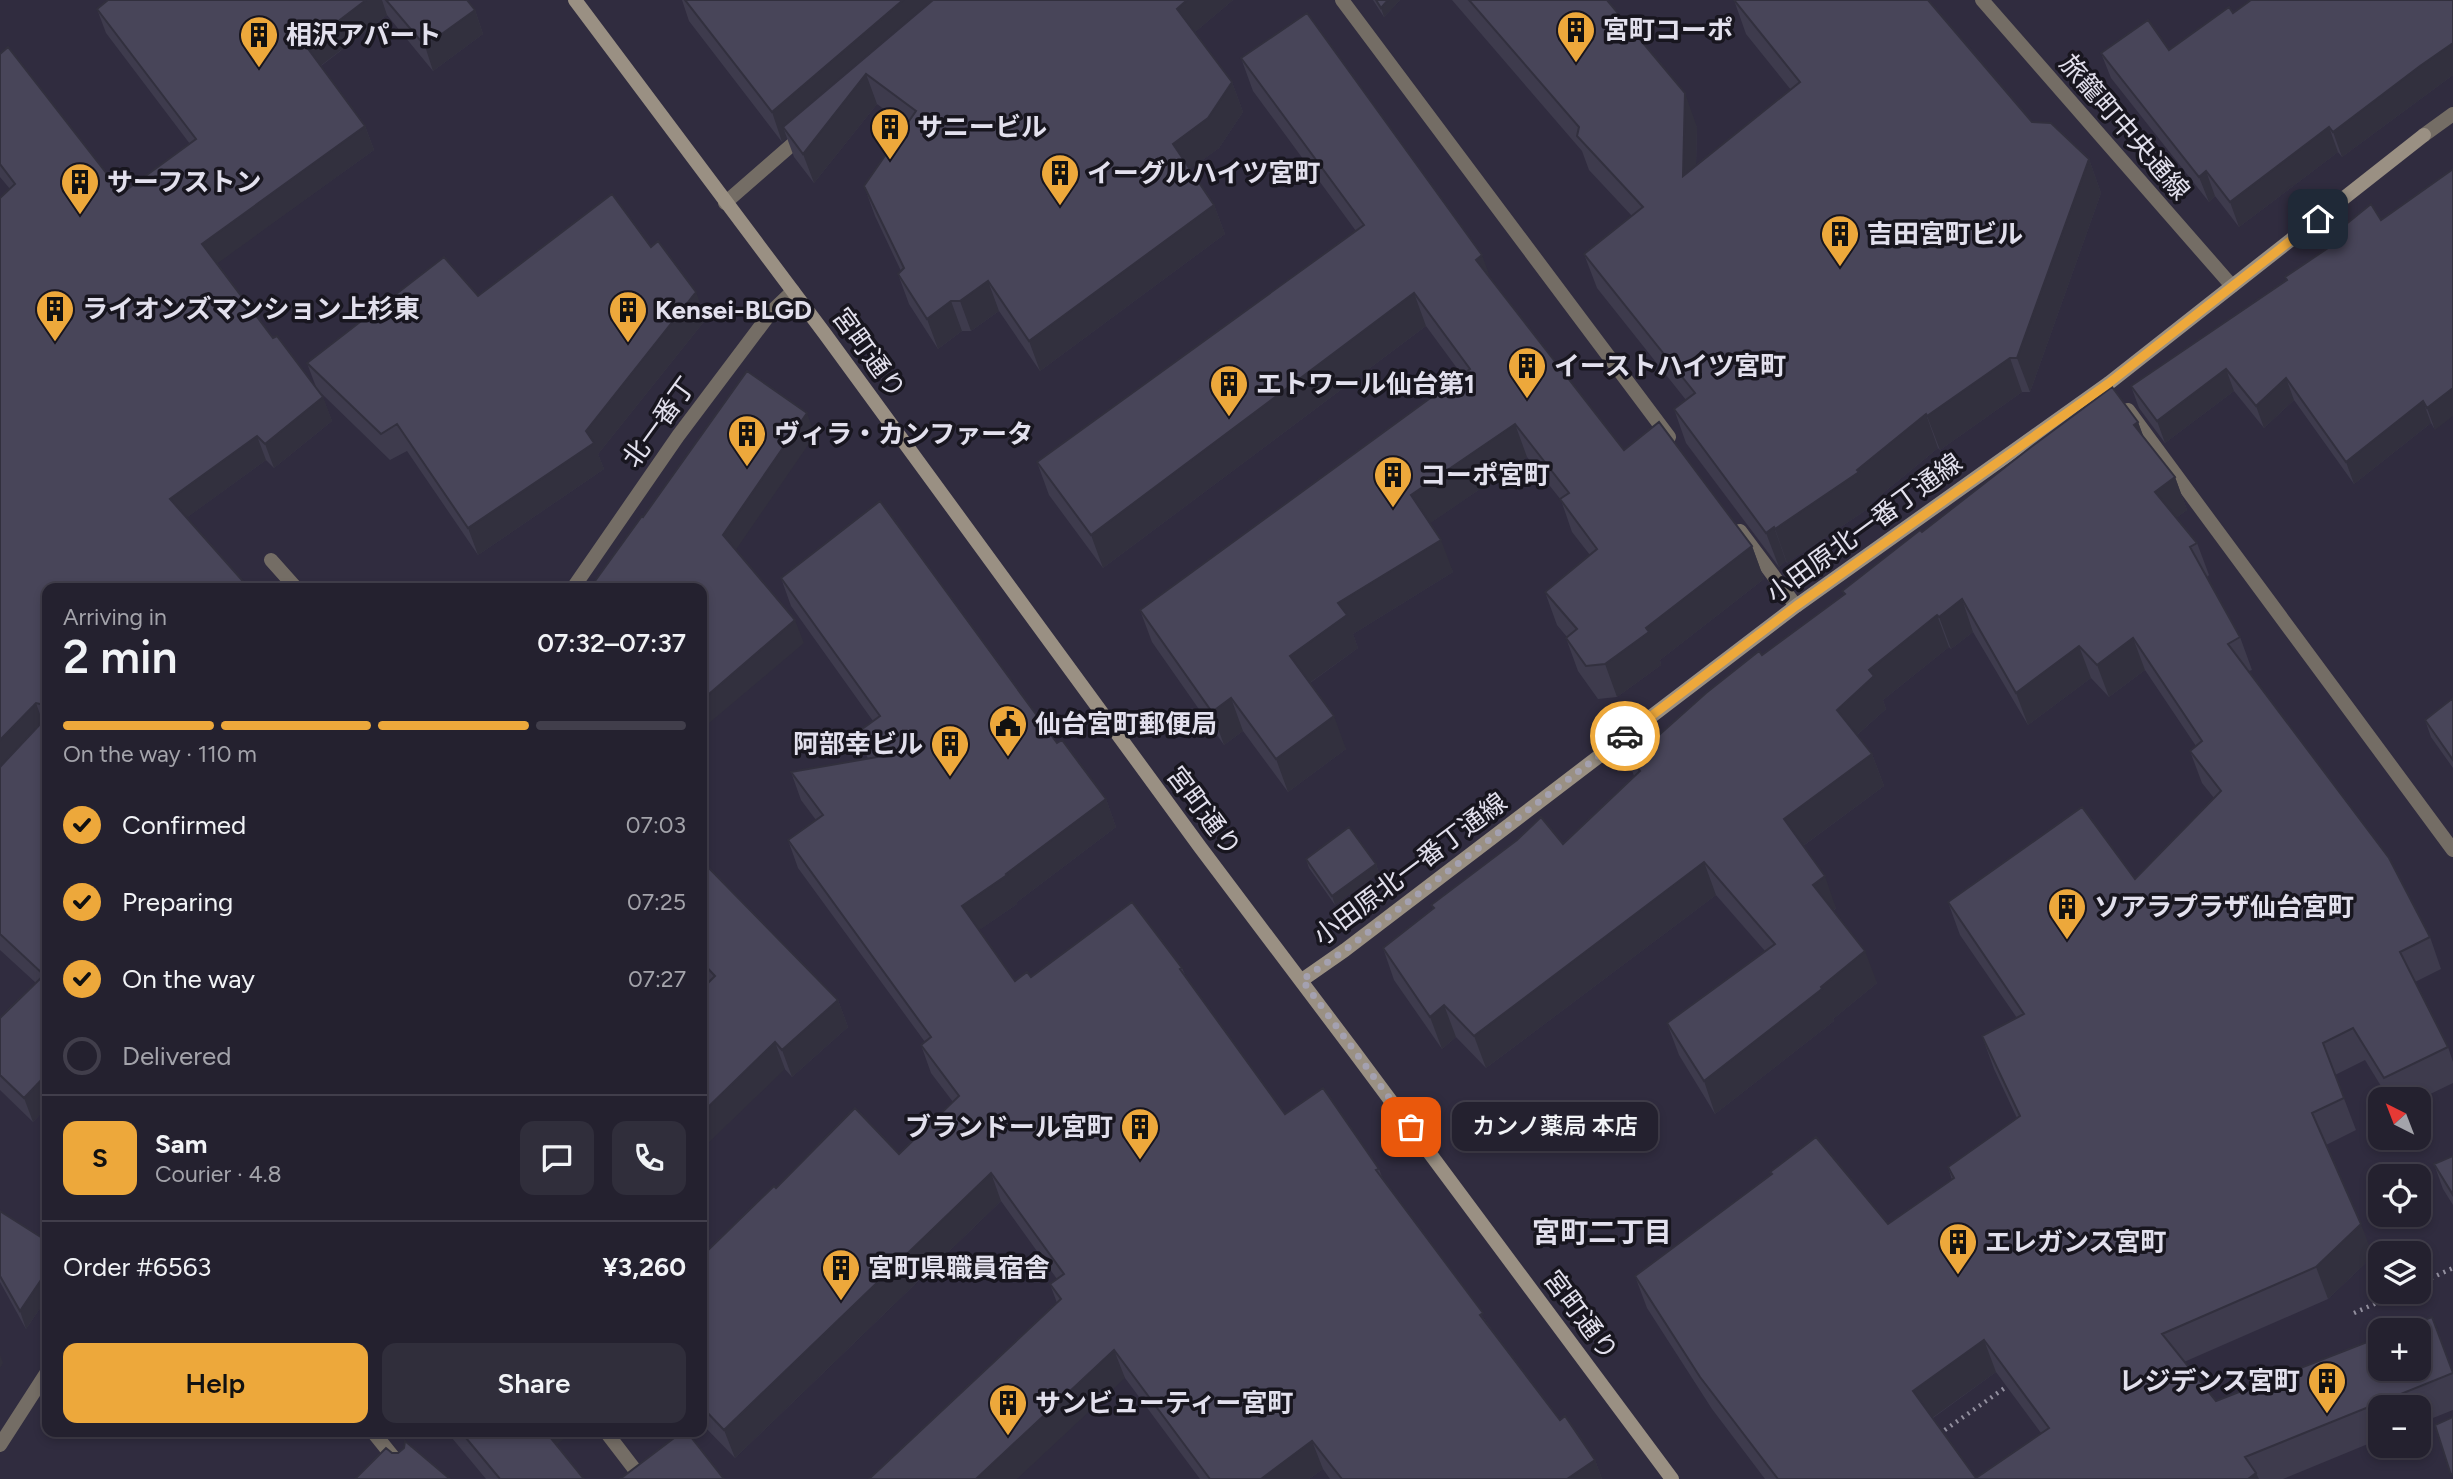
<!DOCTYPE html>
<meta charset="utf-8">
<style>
:root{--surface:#24212f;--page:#302e3b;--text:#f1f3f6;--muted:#a3a3aa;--line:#413e4b;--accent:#eda83b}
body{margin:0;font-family:Figtree,"Noto Sans JP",sans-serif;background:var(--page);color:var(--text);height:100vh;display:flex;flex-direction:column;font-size:26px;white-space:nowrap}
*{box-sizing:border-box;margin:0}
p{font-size:23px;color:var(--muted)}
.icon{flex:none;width:38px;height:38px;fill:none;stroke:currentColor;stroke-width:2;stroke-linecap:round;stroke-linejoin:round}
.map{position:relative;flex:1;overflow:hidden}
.drawer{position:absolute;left:42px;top:583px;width:665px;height:854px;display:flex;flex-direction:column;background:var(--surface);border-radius:14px;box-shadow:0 4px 10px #0003,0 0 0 2px var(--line)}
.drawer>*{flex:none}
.needle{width:46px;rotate:318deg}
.controls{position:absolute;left:2368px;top:1087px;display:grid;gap:14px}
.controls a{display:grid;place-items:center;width:63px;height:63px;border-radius:14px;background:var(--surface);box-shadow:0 4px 10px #0003,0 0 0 2px var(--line);font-size:35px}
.pin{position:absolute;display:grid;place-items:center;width:60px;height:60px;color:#fff;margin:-30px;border-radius:14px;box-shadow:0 4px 10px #0006}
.courier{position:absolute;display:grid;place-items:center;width:70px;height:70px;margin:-35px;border:5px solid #eda83b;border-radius:50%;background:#fff;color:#222;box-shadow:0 2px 9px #0007}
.bubble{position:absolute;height:49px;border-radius:14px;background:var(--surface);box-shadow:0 4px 10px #0003,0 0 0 2px var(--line);font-size:23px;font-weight:600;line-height:49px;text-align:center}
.summary em{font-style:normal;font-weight:600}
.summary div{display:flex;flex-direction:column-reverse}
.summary{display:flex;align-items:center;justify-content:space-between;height:119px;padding:0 21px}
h1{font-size:46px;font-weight:600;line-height:52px}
.bar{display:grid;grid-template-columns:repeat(4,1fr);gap:10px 7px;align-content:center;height:84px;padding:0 21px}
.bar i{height:9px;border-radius:5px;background:var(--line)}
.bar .selected{background:var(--accent)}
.bar p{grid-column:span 4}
.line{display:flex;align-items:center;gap:18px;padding:0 21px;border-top:2px solid var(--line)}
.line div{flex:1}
.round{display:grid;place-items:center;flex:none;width:74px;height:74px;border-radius:14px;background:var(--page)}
ol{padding:0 21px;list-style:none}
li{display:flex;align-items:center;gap:21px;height:77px}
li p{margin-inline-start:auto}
li .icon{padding:7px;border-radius:50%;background:var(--accent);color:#111;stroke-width:4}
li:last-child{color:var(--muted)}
li i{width:38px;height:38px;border:4px solid var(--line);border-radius:50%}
.button{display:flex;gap:14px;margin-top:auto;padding:14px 21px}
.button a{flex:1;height:80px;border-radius:14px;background:var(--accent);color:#111;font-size:28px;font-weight:600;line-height:80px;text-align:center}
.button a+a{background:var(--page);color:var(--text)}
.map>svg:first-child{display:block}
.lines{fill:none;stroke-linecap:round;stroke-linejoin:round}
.path{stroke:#928f9e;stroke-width:4.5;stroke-dasharray:2 5;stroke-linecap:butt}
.lane{stroke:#746d65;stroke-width:14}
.street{stroke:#746d65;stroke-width:14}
.secondary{stroke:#9a9083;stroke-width:14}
.wall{fill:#3e3b4d;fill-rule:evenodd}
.shaded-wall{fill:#32303e}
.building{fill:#484559;stroke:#32303e;stroke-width:2;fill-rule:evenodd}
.done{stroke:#a4a1b0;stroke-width:7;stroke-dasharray:0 12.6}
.route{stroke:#eda83b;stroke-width:9}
.labels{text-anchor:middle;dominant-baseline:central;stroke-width:7;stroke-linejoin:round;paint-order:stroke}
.poi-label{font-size:26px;font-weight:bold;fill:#e2e0ed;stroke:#18161f;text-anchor:start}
.street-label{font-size:26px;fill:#e2e0ed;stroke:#18161f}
.neighbourhood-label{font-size:28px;font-weight:bold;fill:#e2e0ed;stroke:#18161f}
</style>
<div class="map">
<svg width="2453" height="1479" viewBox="0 0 2453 1479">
<rect width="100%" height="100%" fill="#302c3f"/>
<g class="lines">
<!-- path -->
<path class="path" d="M2418,1284L2453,1268
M2354,1313L2401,1292
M1939,1434L2009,1385"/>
<!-- lane -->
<path class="lane" d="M271,560L296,588
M373,1432L398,1463"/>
<!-- street -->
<path class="street" d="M1342,0L1669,437
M1982,0L2232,286
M2424,135L2453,114
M725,203L803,135
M2128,410L2453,850
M1740,531L1796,606
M573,588L678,436L772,311L793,291
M606,1432L642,1479
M0,1445L47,1372"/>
<!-- secondary -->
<path class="secondary" d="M575,0L825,334L1200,847L1353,1050L1672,1479
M1302,980L1345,950L1796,606L2109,383L2424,135"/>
</g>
<!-- wall -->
<path class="wall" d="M108,0H467L475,10L483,34L433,71L387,15L321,66L365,126L374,150L217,263L273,338L316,387L307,363L478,296L651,247L706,319L598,454L604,469L478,555L407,451L390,460L321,393L332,421L274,468L266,460L186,518L47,588V1107L33,1122L0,1090V1018L36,983L0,950V198L10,189L0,177V54L122,193L190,144L106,33L97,9Z
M682,0H1233L1195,32L1232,82L1243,112L1219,148L1190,169L1214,205L1225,234L1040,371L999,311L971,331H962L938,349L909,304L898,274L901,271L875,216L864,186L906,126L877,104L814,183L794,157L787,138L782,142L689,21Z
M1373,0H1400L1384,17Z
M1452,0H1607L1697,127L1696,165L1791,90L1746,34L1734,0L2032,122L2089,159L2101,193L2030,392H2022L1940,450L1938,448L1871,503L1872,506L1787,563L1786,561L1779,567L1686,443L1674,409L1686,400L1597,288L1584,254L1632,216L1589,170L1582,151Z
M2453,0V75L2342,157L2338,152L2239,227L2215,196L2209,202L2111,78L2101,53L2169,50L2233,13Z
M1241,58L1490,278L1624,450L1752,546L1764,579L1660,660L1661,665L1617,697L1598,699L1578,671L1566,638L1567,637L1557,625L1545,592L1590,555L1572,532L1561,500L1527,457L1430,523L1453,572L1353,634L1358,648L1310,683L1346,749L1288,792L1243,731L1224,745L1152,642L1140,610L1462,375L1426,326L1103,568L1049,495L1037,462L1356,231L1253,91Z
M2371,204L2435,430L2431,423L2354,484L2294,400L2264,428L2234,391L2165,443L2139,408L2131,386L2286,280L2285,277L2326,249L2324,242Z
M2138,422L2143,436L2175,477L2187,510L2176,518L2197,543L2209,575L2207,577L2240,637L2252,670L2249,671L2430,937L2441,969L2415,982L2448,1047L2453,1062V1083L2418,1100L2389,1099L2365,1060L2335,1075L2356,1130L2326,1145L2373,1256L2328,1299L2184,1362L2216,1401L2453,1370V1410L2418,1424V1407H2380V1439L2283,1479H1765L1712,1409L1647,1308L1635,1276L1771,1174L1770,1172L1888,1224L1952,1180L1948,1167L2017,1118L1994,1069L1982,1036L2017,1018L1960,935L1948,902L2135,879L2214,798L2202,783L2190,751L2196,746L2145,670L2109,697L2091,678L2028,725L1973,632L1951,649L1949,647L1883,700L1886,709L1857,735L1872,754L1884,786L1803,846L1836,908L1833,911L1877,983L1833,1019L1834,1021L1715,1114L1679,1055L1667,1023L1765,951L1716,895L1486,1068L1456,1037L1442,1049L1394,980L1383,948L1433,908L1431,905L1563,844L1634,776L1626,754L1658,736L1762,655L1844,595L1842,591L1922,532ZM1996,1372L2041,1433L1976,1478L1933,1418Z
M781,578L1057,743L1106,799L1116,827L1017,902V904L979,930L1015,981L1031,977L1182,968L1186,977L1285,1114L1379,1169L1382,1177L1487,1323L1560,1420L1595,1460L1602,1479H1330L1323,1469L1309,1479H1200L1125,1378L1057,1303L1050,1284L1057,1279L1001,1201L735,1458L702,1424V1256L776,1188L899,1154L953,1102L931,1073L921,1045L925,1042L798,868L788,840L816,820L801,800L791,772L868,759L858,732L873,721L791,606Z
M2453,698V768L2431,737L2425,720Z
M1306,859L1376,864L1379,873L1335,905L1309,868Z
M702,861L838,1000L848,1027L792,1077L702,977Z
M2453,1156V1205L2443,1189L2434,1164Z
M0,1211L47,1241V1298L26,1329L0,1282Z
M447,1432H573L556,1444L584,1479H486Z"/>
<!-- shaded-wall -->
<path class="shaded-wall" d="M366,0H382L387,15L315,70L306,46Z
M903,0H949L783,127L787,138L782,142L772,112Z
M1187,0H1233L1188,38L1177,9Z
M1388,0H1400L1384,17L1381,8Z
M475,10L483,34L433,71L425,46Z
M2453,43V75L2342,157L2333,132L2420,66Z
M866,74L877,104L814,183L803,154Z
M1232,82L1243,112L1219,148L1184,174L1173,144Z
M1685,93L1697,127L1695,210L1683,176Z
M365,126L374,150L211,268L202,244Z
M2329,127L2338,152L2239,227L2230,202Z
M2089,159L2101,193L2030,392L2017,358Z
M2206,171L2215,196L2209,202L2199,177Z
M1214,205L1225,234L1040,371L1029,341Z
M1482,255L1494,288L1476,260Z
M988,281L999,311L971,331L960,301Z
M696,292L706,319L598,454L604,469L478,555L468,528L586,431Z
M1414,293L1426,326L1103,568L1091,535Z
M951,301L962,331L938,349L927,319Z
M2010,358L2022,392L1940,450L1927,416Z
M2226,369L2234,391L2165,443L2157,421Z
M2286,378L2294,400L2264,428L2256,406Z
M2453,388V416L2435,430L2427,408Z
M323,397L332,421L274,468L265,444Z
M2423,401L2431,423L2354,484L2346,462Z
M807,413L815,435L731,557L723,535Z
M1926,414L1938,448L1871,503L1872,506L1787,563L1775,529L1857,470Z
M2138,422L2150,454L2134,425Z
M1515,424L1527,457L1423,528L1411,495Z
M257,436L266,460L178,524L170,499Z
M2175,477L2187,510L2167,525L2155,492Z
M1774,527L1786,561L1779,567L1766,533Z
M1441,540L1453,572L1353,634L1358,648L1301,689L1290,656L1338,603Z
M1752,546L1764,579L1660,660L1661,665L1617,697L1605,664L1646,628Z
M1962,599L1973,632L1951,649L1939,617Z
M1937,615L1949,647L1883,700L1886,709L1849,742L1837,710L1869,670Z
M795,620L804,643L702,729V700Z
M2133,638L2145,670L2109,697L2097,665Z
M2079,646L2091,678L2028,725L2016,693Z
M1231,698L1243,731L1224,745L1212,712Z
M36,703L45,728L0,773V740Z
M1334,716L1346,749L1288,792L1276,759Z
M1872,754L1884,786L1796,851L1784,819Z
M1106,799L1116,827L1017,902V904L972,935L962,906Z
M1704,862L1716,895L1486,1068L1474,1036Z
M1376,864L1379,873L1335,905L1332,896Z
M1825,876L1836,908L1825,917L1813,885Z
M1865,951L1877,983L1833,1019L1834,1021L1715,1114L1704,1081Z
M838,1000L848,1027L792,1077L782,1050Z
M1444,1005L1456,1037L1442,1049L1430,1017Z
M775,1042L785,1069L702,1149V1113Z
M47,1074V1107L33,1122L24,1098Z
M991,1173L1001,1201L735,1458L724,1430Z
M2361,1224L2373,1256L2328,1299L2316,1267Z
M47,1271V1298L26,1329L20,1311Z
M1984,1340L1996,1372L1925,1423L1913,1391Z
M1114,1350L1125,1378L1017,1479H976Z
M0,1355L3,1363L0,1368Z
M541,1432H573L548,1451Z
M1312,1441L1323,1469L1309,1479H1261Z
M1595,1460L1602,1479H1567Z
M2256,1473L2259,1479H2248Z"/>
<!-- building -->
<path class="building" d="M108,0H366L306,46L365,126L202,244L273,338L277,336L323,397L265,444L257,436L170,499L249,588H47V1074L24,1098L0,1075V1018L44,975L0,934V767L45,719L47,709L44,705L36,703L0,740V198L15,184L0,164V54L8,47L122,193L196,139L97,9Z
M386,0H467L475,10L425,46Z
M685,0H903L772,112Z
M933,0H1187L1177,9L1232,82L1208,118L1173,144L1214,205L1029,341L988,281L960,301H951L927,319L898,274L904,268L864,186L916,111L866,74L803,154L783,127Z
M1376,0H1388L1381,8Z
M1469,0H1607L1685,93L1683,176L1800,82L1734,0H1928L2032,122L2051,123L2089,159L2017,358H2010L1927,416L1926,414L1857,470L1859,472L1775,529L1774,527L1766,533L1674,409L1695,393L1584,254L1643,207L1577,136L1579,127Z
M2251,0H2453V43L2420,66L2333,132L2329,127L2230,202L2206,171L2199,177L2101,53L2148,20L2169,50L2229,7L2233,13Z
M1307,13L1482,255L1476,260L1624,450L1659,422L1752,546L1646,628L1649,632L1605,664L1586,666L1566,638L1577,629L1545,592L1597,549L1560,499L1569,493L1515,424L1411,495L1441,540L1338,603L1347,615L1290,656L1334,716L1276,759L1231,698L1212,712L1140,610L1470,369L1414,293L1091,535L1037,462L1364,225L1241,58Z
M2453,169V388L2427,408L2423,401L2346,462L2286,378L2256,406L2226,369L2157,421L2131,386L2287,280L2285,277L2328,248L2324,242L2371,204L2381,220Z
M612,194L651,247L658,241L696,292L586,431L594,443L468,528L397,424L381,434L307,363L444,257L478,296Z
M747,371L807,413L723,535L795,620L702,700V588H590L642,516L643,517Z
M2112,387L2138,422L2134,425L2175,477L2155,492L2197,543L2190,547L2240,637L2228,644L2389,858L2430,937L2400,952L2448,1047L2384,1078L2353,1028L2323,1043L2344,1098L2312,1113L2361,1224L2316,1267L2162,1334L2216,1401L2380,1337V1368H2418V1330H2398L2432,1317L2453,1373L2245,1457L2256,1473L2248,1479H1778L1700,1377L1635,1276L1772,1174L1770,1172L1816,1137L1888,1224L1954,1178L1948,1167L2020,1116L1982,1036L2024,1014L1948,902L2082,807L2135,879L2221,791L2190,751L2202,741L2133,638L2097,665L2079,646L2016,693L1962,599L1939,617L1937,615L1869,670L1874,676L1837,710L1872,754L1784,819L1825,876L1813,885L1865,951L1821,987L1822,989L1704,1081L1667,1023L1775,944L1704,862L1474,1036L1444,1005L1430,1017L1383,948L1434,908L1431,905L1517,840L1541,817L1563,844L1640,771L1626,754L1658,736L1706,693L1759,651L1762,655L1845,594L1842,591L1920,530L1922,532L2031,447ZM1984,1340L2049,1428L1976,1478L1913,1391Z
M880,501L1057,743L1062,740L1106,799L1006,874L1007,875L962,906L1015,981L1027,972L1031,977L1132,902L1182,968L1180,969L1285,1114L1323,1088L1379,1169L1376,1170L1483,1313L1480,1315L1560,1420L1565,1416L1595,1460L1567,1479H1342L1312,1441L1261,1479H1210L1114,1350L976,1479H869L1061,1299L1050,1284L1064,1274L991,1173L724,1430L702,1407V1256L774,1186L776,1188L855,1108L899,1154L959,1096L921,1045L931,1037L788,840L823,815L791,772L877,757L858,732L880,716L781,578Z
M2453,698V760L2425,720Z
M1349,827L1376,864L1332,896L1306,859Z
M702,861L838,1000L782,1050L775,1042L702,1113V989L715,976L702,962Z
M2453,1156V1195L2434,1164Z
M0,1211L47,1241V1271L20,1311L0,1276Z
M2453,1417V1474L2451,1475L2435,1425Z
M461,1432H546L584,1479H500Z
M682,1432H687L724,1479H620Z
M405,1441L450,1479H355L386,1448L392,1453H398L404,1448Z"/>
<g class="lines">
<!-- done -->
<path class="done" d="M1411,1127L1302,980L1345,950L1625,736"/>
<!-- route -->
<path class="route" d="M1625,736L1796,606L2109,383L2318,219"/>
</g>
<!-- icons -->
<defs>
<symbol id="building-pin" viewBox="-11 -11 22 30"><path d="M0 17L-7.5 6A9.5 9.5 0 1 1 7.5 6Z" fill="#eda83b" stroke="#18161f"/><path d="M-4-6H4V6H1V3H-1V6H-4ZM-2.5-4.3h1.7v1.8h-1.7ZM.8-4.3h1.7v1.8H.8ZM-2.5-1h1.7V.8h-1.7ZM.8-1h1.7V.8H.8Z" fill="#111"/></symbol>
<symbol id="civic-pin" viewBox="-11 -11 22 30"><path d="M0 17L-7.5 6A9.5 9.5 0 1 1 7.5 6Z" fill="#eda83b" stroke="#18161f"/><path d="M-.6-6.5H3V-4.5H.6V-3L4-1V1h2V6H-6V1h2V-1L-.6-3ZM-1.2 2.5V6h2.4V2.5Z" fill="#111"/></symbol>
</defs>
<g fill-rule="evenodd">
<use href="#building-pin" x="1554" y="8" width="44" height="60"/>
<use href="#building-pin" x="237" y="13" width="44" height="60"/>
<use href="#building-pin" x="868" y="105" width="44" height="60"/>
<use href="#building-pin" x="1038" y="151" width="44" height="60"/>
<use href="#building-pin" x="58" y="160" width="44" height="60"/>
<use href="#building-pin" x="1818" y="212" width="44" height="60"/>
<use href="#building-pin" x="33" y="287" width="44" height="60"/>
<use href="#building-pin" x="606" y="288" width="44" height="60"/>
<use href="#building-pin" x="1505" y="344" width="44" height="60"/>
<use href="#building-pin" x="1207" y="362" width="44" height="60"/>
<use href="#building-pin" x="725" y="412" width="44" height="60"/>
<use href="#building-pin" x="1371" y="453" width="44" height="60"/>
<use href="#civic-pin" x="986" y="702" width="44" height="60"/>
<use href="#building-pin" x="928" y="722" width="44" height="60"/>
<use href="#building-pin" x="2045" y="885" width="44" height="60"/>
<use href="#building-pin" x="1118" y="1105" width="44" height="60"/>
<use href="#building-pin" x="1936" y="1220" width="44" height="60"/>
<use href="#building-pin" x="819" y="1246" width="44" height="60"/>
<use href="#building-pin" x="2305" y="1359" width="44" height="60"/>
<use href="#building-pin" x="986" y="1381" width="44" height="60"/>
</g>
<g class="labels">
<!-- poi labels -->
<g class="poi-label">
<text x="1603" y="30">宮町コーポ</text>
<text x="286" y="35">相沢アパート</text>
<text x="917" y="127">サニービル</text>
<text x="1087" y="173">イーグルハイツ宮町</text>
<text x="107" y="182">サーフストン</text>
<text x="1867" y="234">吉田宮町ビル</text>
<text x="82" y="309">ライオンズマンション上杉東</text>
<text x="655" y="310">Kensei-BLGD</text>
<text x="1554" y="366">イーストハイツ宮町</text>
<text x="1256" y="384">エトワール仙台第1</text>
<text x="774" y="434">ヴィラ・カンファータ</text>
<text x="1420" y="475">コーポ宮町</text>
<text x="1035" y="724">仙台宮町郵便局</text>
<text x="923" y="744" text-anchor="end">阿部幸ビル</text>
<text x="2094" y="907">ソアラプラザ仙台宮町</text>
<text x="1113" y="1127" text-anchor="end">ブランドール宮町</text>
<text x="1985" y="1242">エレガンス宮町</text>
<text x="868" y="1268">宮町県職員宿舎</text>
<text x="2300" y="1381" text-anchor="end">レジデンス宮町</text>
<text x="1035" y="1403">サンビューティー宮町</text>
</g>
<!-- street labels -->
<g class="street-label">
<text transform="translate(2125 127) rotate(49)">旅籠町中央通線</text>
<text transform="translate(869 353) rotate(54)">宮町通り</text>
<text transform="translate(659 422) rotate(-54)">北一番丁</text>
<text transform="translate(1864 528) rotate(-36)">小田原北一番丁通線</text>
<text transform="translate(1204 811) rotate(53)">宮町通り</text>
<text transform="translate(1410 869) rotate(-37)">小田原北一番丁通線</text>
<text transform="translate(1581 1315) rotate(53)">宮町通り</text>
</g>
<!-- neighbourhood labels -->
<g class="neighbourhood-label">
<text x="1602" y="1232">宮町二丁目</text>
</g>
</g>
</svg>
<div class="controls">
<a><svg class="needle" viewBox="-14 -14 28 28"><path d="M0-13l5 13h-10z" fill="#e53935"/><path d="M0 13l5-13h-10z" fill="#a3a3aa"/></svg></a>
<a><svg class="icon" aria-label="locate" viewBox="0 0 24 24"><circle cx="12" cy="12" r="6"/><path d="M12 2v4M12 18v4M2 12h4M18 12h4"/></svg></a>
<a><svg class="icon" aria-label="layers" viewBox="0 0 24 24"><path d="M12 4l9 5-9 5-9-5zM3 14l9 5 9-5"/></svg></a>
<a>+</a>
<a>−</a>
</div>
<div class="pin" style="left:1411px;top:1127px;background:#ea580c"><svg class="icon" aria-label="bag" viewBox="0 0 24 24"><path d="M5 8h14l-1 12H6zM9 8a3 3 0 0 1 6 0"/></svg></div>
<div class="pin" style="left:2318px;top:219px;background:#1f2937"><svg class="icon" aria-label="home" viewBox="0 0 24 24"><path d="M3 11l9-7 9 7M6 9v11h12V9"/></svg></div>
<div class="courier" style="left:1625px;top:736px"><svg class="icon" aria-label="car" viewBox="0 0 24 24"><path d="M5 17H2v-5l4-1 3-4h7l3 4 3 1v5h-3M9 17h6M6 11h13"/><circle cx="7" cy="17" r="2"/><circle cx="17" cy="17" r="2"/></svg></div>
<div class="bubble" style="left:1452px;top:1102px;width:206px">カンノ薬局 本店</div>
<section class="drawer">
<div class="summary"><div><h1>2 min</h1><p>Arriving in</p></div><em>07:32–07:37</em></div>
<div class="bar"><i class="selected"></i><i class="selected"></i><i class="selected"></i><i></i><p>On the way · 110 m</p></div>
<ol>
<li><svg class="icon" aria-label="check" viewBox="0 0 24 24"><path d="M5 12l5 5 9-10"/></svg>Confirmed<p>07:03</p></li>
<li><svg class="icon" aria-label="check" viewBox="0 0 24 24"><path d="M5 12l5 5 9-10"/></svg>Preparing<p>07:25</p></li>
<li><svg class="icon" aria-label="check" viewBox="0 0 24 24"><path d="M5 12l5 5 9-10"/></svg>On the way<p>07:27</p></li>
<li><i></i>Delivered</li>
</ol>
<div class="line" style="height:126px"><b class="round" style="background:var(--accent);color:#111">S</b><div><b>Sam</b><p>Courier · 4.8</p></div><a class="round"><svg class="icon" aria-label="chat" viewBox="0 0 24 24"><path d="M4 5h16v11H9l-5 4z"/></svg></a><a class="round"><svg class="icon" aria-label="phone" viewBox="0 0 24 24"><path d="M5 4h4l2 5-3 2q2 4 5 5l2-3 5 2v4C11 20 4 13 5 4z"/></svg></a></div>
<div class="line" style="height:91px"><div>Order #6563</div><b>¥3,260</b></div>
<div class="button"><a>Help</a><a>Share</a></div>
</section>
</div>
